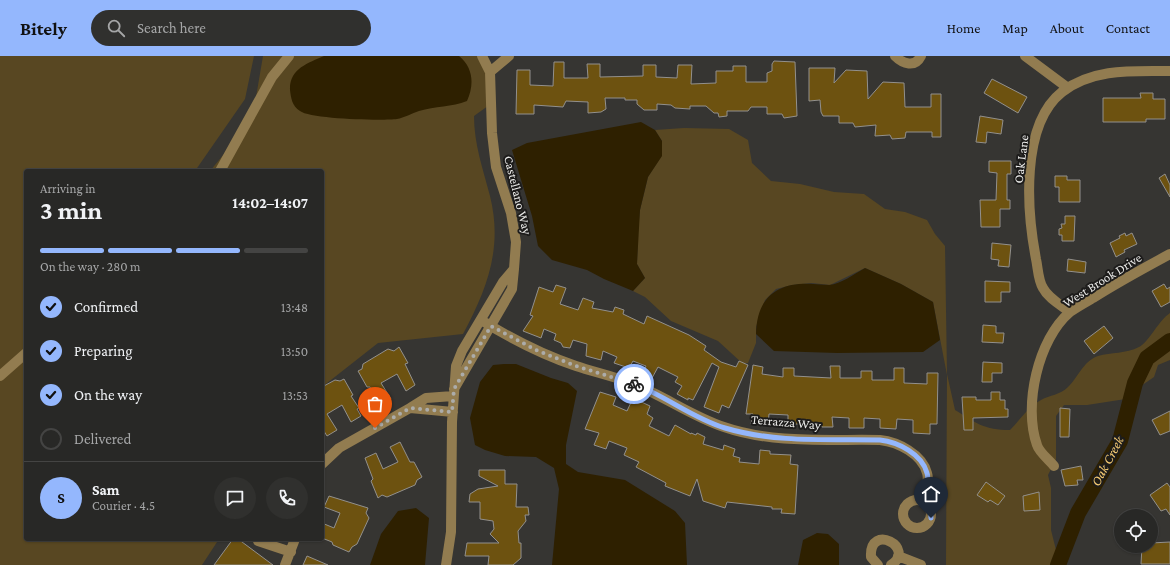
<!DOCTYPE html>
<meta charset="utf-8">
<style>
:root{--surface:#282826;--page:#30302e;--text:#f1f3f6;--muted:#a5a6a7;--line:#444443;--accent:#94b7fd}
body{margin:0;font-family:"Crimson Pro",serif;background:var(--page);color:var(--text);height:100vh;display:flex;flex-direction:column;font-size:15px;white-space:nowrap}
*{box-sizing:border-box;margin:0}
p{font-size:13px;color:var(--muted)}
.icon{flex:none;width:22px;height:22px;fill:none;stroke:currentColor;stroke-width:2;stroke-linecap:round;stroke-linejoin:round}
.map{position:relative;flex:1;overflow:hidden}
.panel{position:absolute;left:24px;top:113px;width:300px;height:372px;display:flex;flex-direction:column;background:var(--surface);border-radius:4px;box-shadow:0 1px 3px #0004,0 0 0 1px var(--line)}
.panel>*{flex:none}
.fabs{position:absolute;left:1114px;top:453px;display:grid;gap:8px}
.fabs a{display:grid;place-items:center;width:44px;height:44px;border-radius:50%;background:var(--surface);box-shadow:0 1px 3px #0004,0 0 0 1px var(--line);font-size:20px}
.pin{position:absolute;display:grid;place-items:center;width:34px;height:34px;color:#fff;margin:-41px -17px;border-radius:50% 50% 50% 0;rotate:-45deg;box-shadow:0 0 4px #0007}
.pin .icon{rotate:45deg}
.courier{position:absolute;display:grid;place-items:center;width:40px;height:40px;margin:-20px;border:3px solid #94b7fd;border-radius:50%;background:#fff;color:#222;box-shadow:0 1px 5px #0007}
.head em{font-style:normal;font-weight:700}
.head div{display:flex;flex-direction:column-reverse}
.head{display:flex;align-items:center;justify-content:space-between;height:68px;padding:0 16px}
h1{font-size:26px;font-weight:700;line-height:30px}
.bar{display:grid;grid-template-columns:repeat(4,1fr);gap:6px 4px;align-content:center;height:48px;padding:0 16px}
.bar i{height:5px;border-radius:3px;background:var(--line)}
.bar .selected{background:var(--accent)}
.bar p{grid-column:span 4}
.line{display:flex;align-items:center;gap:10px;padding:0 16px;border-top:1px solid var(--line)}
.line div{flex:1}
.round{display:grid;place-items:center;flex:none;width:42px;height:42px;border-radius:21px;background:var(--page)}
ol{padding:0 16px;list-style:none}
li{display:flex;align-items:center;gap:12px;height:44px}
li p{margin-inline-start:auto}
li .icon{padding:4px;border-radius:50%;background:var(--accent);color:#111;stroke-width:4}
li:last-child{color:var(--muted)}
li i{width:22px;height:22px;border:2px solid var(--line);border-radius:50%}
header{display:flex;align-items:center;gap:24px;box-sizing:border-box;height:56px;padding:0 20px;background:var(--accent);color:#111}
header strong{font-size:19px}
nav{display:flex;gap:22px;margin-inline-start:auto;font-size:14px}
.search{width:280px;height:36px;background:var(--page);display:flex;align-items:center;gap:10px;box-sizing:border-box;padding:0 14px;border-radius:22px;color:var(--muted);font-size:15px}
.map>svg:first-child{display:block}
.green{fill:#584722}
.water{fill:#2e2000}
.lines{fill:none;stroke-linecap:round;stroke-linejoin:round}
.river{stroke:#2e2000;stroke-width:16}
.building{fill:#6d5210;stroke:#92908d}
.minor{stroke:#927c50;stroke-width:10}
.done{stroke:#acacaa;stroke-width:4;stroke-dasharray:0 7.2}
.route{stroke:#94b7fd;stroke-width:5}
.labels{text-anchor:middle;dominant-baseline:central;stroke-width:4;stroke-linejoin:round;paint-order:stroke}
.street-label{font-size:13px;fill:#ececea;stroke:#1d1c1b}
.water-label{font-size:14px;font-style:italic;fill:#f2c871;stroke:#1d1c1b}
</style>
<header>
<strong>Bitely</strong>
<div class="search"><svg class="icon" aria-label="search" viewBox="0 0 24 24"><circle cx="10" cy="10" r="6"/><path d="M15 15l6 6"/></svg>Search here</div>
<nav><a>Home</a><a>Map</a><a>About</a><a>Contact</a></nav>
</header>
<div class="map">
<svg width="1170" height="509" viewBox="0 0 1170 509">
<rect width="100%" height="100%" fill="#363532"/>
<!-- green -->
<path class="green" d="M0,0H254L245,43L195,115H26V483H219L202,509H0Z
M263,0H477L487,16L492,47L474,60C474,88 483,113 490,140C503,192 487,233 463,278L378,287L322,331V115H210L224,98L255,47Z
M684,72L729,73L748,84L752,107L771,125L800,128L834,136L864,138L885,153L905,156L927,164L935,178L945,190L947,318L955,354C976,367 984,374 1010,374C1020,364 1028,351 1041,344C1050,339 1060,339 1068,331C1078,322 1083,305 1098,300C1111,296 1126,298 1139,291C1149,286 1158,265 1170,257V304L1158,309L1154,321L1135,334L1132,342L1087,349H1064L1056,360V403L1048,419L1051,432V474L1058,502V509H946L947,319L933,246L901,228L865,212L830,229L812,227L792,229L776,233L765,244L756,271V287L748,307H742L718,285L671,265L645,241L633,235L645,222L637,208L638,175L640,154L648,121L662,99V85L655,74Z"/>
<!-- water -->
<path class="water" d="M324,0H459C474,12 474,30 467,45C452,51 435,50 419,55C412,57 404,62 397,63C382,65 310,63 300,55C292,50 291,42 290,34C289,13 308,7 324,0Z
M641,66L655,74L662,85V100L648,121L640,154L637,208L645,222L633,235L604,223L587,214L552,204L538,190L532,160L512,94L527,87Z
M865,212L901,228L933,246L940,284L923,296L837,297L774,295L756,278C757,241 777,226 813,228C818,228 824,229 829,229C841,228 854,218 865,212Z
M504,308H516L551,322L568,327L577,335L566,389V408L578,416L625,424L675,455L685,467L687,509H552L559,433L554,412L536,401L505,400L485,394L475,389L470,362L480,326L493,309Z
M416,452L429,462L425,509H370L381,478L398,455Z
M817,477L828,478L839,488V509H798L803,484Z"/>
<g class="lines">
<!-- river -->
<path class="river" d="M1058,509L1078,457L1120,385L1135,327L1147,302L1170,285"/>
</g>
<!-- building -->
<path class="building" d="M774,5L795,6L797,60L784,62L782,58H767V51H751L748,55H727V60L719,61L718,57H714L706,50H690V53L675,52L671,49L657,48V54H644L637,48V44H625V42H605L606,53L601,56L588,57V46L566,45L563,51L534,49V58H516L517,14H530V29L553,30L554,6H564V22H588L587,8H600V21L643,20V9H656V21L677,22L678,9H692L691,28L716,27V15H733V10H746V26H767V17L772,15V8Z
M809,12H835L834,27L846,14L867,15L868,43L883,26L904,27L905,51H931V38H941V81H932V76H906L905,82L892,83L890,79L875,80L876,69L855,71L853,67H839V60H823L821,56L820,44L809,45Z
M992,23L1027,41L1018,57L984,37Z
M1140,37H1153V43H1165V63H1146V66H1103V42H1141Z
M980,60L1003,64L1001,78L987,76L986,87L976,86Z
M989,105H1011V118H1007V144H1010V153H1000V171H981L980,144H996L997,117L989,116Z
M1165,118L1170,129V141L1159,122Z
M1055,120H1067V124H1080V146H1059V131H1055Z
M1065,160H1075L1074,185H1062V179H1059V173L1062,172L1061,168H1065Z
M1125,177L1126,180L1132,177L1137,188L1124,194L1125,196L1116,201L1110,187L1120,182L1119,180Z
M992,187L1011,189L1009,211L998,210L999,204L991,203Z
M1068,203L1086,206L1085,217L1067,215Z
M985,225L1010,226V236H1001V246H985Z
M1164,228L1167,233L1170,231V246L1161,251L1152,235Z
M556,229L566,232L560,248L578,254L583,242L594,246L592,252L613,256L615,251L624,254L623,258L644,268L647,260L689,279L706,290L704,294L721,306L736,311L739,305L748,309L729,352L722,349L719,357L704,351L719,311L712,307L693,344L688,342V344L677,338L682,330L675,326L678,321L658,311L651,324L642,319L646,310L633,305L629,312L614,307L617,301L603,295L601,304L586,300L587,288L573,284L570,292L563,291L561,287L554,284L556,278L544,273L541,282L523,275L533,260L530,259L539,231L553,236Z
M983,269L996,270V277H1004L1003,287L982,286Z
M1104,270L1113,282L1094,298L1084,285Z
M399,291L408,307L405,308L415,329L406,335L397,318L381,327L391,343L381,349L378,342H376L370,331H367L358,315L362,313L363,308L388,293L394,295Z
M983,306L1002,307V317H992V326H982Z
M753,309L763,311L762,318L783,321V312H794V320L831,322L830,310H840V322H861V315H872V324H894V312H904V327L927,328V317H938L937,368H930V378L913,377V364L897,363L896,373L880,372V363L864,362V372H849V362L832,361L833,371H822L821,369L816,370V368H788V359L769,358L768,368L762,366V369L751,368L753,358H746Z
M344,323L353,339L351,340L359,352L357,353L361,360L351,366L342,349L327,358L337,374L327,380L322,372V331L335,324L340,325Z
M600,336L616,341L613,349L627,355L633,342L650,350L647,358L653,362L649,370L669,380L675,369L691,378V377L696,379L697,377L705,381L703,388L723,394L724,389L735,393L733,400L740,402L739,406L759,408L760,394L770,395V398L791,399L790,408L798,409L795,458L781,457L782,453H772V451L727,446L725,452L703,445L697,423L690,440L665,430L666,427L636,411L639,406L624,399L627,392L609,385L606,393L594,389L599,377L585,373Z
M991,336H1000V344H1005V353H1008V361L973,362V374H964L962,341H976V344H991Z
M1060,352L1070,353L1069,381H1060Z
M1170,355V375L1160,379L1152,364Z
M400,386L410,406H414L422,421L417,424L415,429L387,441L382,439L378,442L371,425L373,423L365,402L376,397L383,413L398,406L390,391Z
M1081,410L1083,424H1077L1078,429L1065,430L1061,414Z
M479,414H505V428H517L516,451H528L529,459H525L526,465L518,475L519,487H521V502L513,509H488L489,500H465L467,487H499L490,478L494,473L493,465L480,463V446H469L470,438L478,433L498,430L479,420Z
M986,426L1005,440L998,449L990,444L988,446L977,439Z
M1167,427L1170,431V459L1166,453L1161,455L1150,439Z
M1039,436L1040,454L1024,455L1023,440Z
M329,440L368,452L366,457L369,462L357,488L352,491L349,496L333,489L332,486L322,482V467L334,472L340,457L324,451Z
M233,483H238L273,509H214Z
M1170,486V508H1141L1142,490H1151V487Z
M307,500L328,509H303Z"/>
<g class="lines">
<!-- minor -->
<path class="minor" d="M895,0C903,8 915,12 921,0
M1025,0L1068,32
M490,16L509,0
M220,115L272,21L289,0
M1070,256C1061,249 1048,242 1043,232C1038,224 1038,212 1036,203C1027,156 1020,69 1062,36C1093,12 1133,15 1170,15
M481,264C510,282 543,299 576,310C594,316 613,320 631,327C663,339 691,360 724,371C773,388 829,383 880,384C898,386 922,398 927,417C930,426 924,437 922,445
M0,320L26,297
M454,333L512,233L514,213L516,186L511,157L496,111L492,77L490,16L482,0
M410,352L453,356
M322,408L339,392L410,352L426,342L453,340
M1054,410C1049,404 1039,396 1037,389C1023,350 1038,283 1070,256C1077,251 1086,246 1093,242C1118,226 1144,212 1170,198
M903 458a14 14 0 1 1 28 0a14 14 0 1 1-28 0Z
M258,485L291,496
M898,500L921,509
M285,509L295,483
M446,509L451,476L452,366L456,310L462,295L503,226L514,213
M878,509L871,501C869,466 917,492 891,509"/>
</g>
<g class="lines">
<!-- done -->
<path class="done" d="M375,372L410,352L452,356L454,333L491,270L536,294L576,310L634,328"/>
<!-- route -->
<path class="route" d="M634,328C666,340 692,362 725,372C775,387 829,383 880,384C898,386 922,398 927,417C930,426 924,437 922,445L930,452L931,462"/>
</g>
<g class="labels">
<!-- street labels -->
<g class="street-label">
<text transform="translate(1021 103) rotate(-83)">Oak Lane</text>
<text transform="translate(518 139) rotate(76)">Castellano Way</text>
<text transform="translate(1102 224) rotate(-32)">West Brook Drive</text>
<text transform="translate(786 366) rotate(5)">Terrazza Way</text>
</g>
<!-- water labels -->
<g class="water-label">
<text transform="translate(1107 405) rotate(-62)">Oak Creek</text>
</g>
</g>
</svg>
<div class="fabs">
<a><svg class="icon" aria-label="locate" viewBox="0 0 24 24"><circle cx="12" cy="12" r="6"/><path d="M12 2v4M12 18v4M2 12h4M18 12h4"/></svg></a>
</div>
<div class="pin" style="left:375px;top:372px;background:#ea580c"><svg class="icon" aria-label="bag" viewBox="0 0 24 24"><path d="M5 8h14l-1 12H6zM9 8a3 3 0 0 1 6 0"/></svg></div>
<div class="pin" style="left:931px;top:462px;background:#1f2937"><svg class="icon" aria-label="home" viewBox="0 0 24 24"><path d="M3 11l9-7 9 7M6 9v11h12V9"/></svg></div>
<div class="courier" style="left:634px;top:328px"><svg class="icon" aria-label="bike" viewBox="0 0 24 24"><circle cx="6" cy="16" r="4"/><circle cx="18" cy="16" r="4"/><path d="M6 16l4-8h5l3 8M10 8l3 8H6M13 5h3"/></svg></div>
<section class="panel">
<div class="head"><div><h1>3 min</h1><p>Arriving in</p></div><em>14:02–14:07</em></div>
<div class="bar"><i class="selected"></i><i class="selected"></i><i class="selected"></i><i></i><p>On the way · 280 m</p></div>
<ol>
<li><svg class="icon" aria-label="check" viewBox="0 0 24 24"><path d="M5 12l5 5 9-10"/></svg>Confirmed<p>13:48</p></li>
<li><svg class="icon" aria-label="check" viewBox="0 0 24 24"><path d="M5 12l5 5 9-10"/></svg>Preparing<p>13:50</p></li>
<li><svg class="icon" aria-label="check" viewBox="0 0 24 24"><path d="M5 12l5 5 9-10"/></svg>On the way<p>13:53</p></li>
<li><i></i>Delivered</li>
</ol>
<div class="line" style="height:72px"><b class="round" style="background:var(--accent);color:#111">S</b><div><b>Sam</b><p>Courier · 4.5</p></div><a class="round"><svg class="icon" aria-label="chat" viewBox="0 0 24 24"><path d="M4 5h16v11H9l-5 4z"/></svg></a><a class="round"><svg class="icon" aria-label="phone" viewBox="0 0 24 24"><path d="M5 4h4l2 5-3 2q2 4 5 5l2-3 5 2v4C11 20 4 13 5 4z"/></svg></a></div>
</section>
</div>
